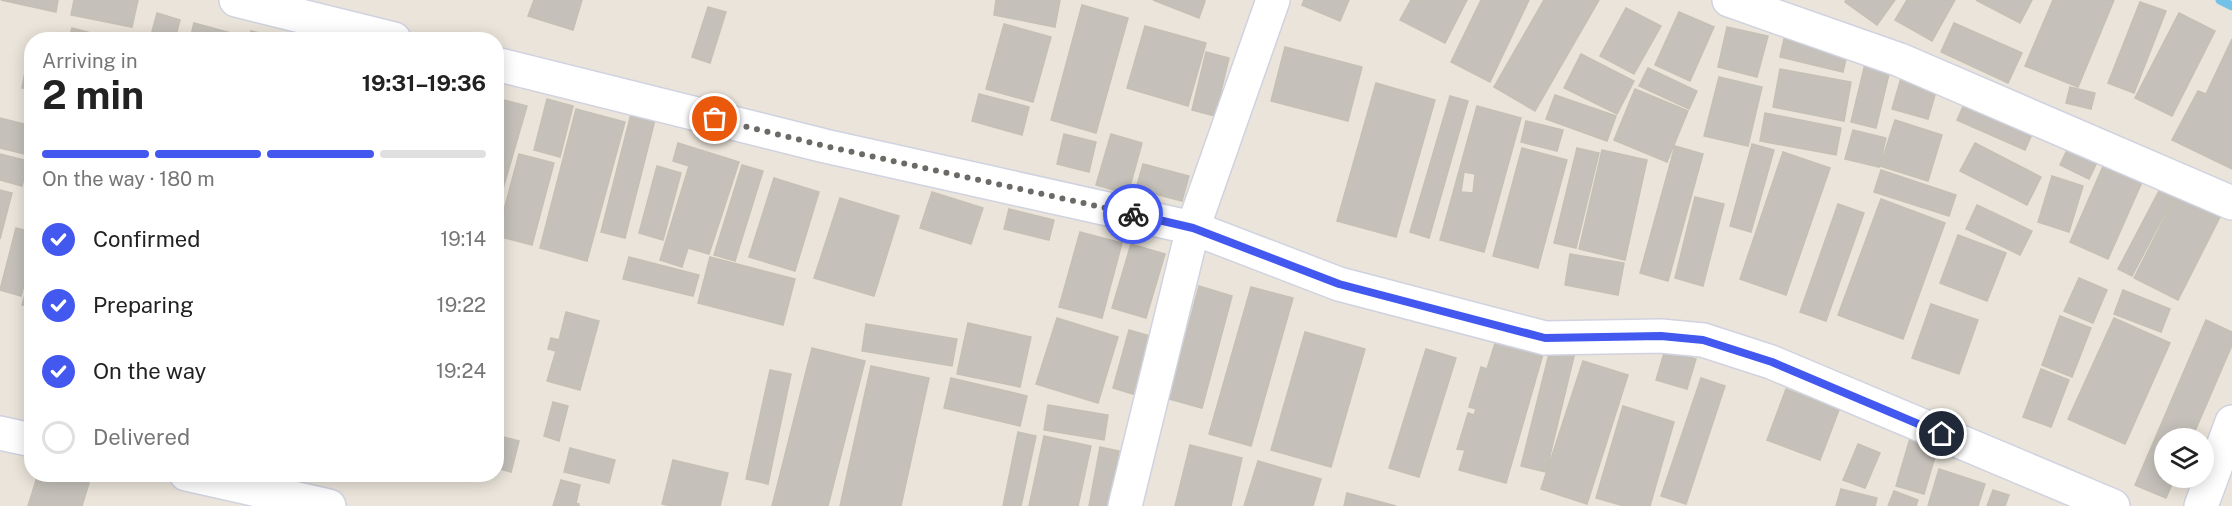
<!DOCTYPE html>
<meta charset="utf-8">
<style>
:root{--surface:#fff;--page:#f2f2f2;--text:#222;--muted:#767676;--line:#e0e0e0;--accent:#4258ef}
body{margin:0;font-family:"Public Sans",sans-serif;background:var(--page);color:var(--text);height:100vh;display:flex;flex-direction:column;font-size:22px;white-space:nowrap}
*{box-sizing:border-box;margin:0}
p{font-size:20px;color:var(--muted)}
.icon{flex:none;width:33px;height:33px;fill:none;stroke:currentColor;stroke-width:2;stroke-linecap:round;stroke-linejoin:round}
.map{position:relative;flex:1;overflow:hidden}
.side{position:absolute;left:24px;top:32px;width:480px;height:450px;display:flex;flex-direction:column;background:var(--surface);border-radius:24px;box-shadow:0 3px 15px #0003}
.side>*{flex:none}
.fabs{position:absolute;left:2154px;top:428px;display:grid;gap:12px}
.fabs a{display:grid;place-items:center;width:60px;height:60px;border-radius:50%;background:var(--surface);box-shadow:0 3px 15px #0003;font-size:30px}
.pin{position:absolute;display:grid;place-items:center;width:51px;height:51px;color:#fff;margin:-26px;border:3px solid #fff;border-radius:50%;box-shadow:0 2px 6px #0007}
.courier{position:absolute;display:grid;place-items:center;width:60px;height:60px;margin:-30px;border:4px solid #4258ef;border-radius:50%;background:#fff;color:#222;box-shadow:0 2px 8px #0007}
.head em{font-style:normal;font-weight:700}
.head div{display:flex;flex-direction:column-reverse}
.head{display:flex;align-items:center;justify-content:space-between;height:102px;padding:0 18px}
h1{font-size:39px;font-weight:700;line-height:45px}
.bar{display:grid;grid-template-columns:repeat(4,1fr);gap:9px 6px;align-content:center;height:72px;padding:0 18px}
.bar i{height:8px;border-radius:4px;background:var(--line)}
.bar .selected{background:var(--accent)}
.bar p{grid-column:span 4}
ol{padding:0 18px;list-style:none}
li{display:flex;align-items:center;gap:18px;height:66px}
li p{margin-inline-start:auto}
li .icon{padding:6px;border-radius:50%;background:var(--accent);color:#fff;stroke-width:4}
li:last-child{color:var(--muted)}
li i{width:33px;height:33px;border:3px solid var(--line);border-radius:50%}
.map>svg:first-child{display:block}
.lines{fill:none;stroke-linecap:round;stroke-linejoin:round}
.stream{stroke:#72c1e7;stroke-width:9}
.building{fill:#c5c1ba;stroke:#c5c0b4;stroke-width:1.5;fill-rule:evenodd}
.street-casing{stroke:#d0d2e0;stroke-width:36}
.secondary-casing{stroke:#d0d2e0;stroke-width:36}
.street{stroke:#fff;stroke-width:33}
.secondary{stroke:#fff;stroke-width:33}
.done{stroke:#6c6a66;stroke-width:6;stroke-dasharray:0 10.8}
.route{stroke:#4258ef;stroke-width:8}
</style>
<div class="map">
<svg width="2232" height="506" viewBox="0 0 2232 506">
<rect width="100%" height="100%" fill="#eae4da"/>
<g class="lines">
<!-- stream -->
<path class="stream" d="M2220,0L2232,6"/>
</g>
<!-- building -->
<path class="building" d="M1,0H58L56,12Z
M74,0H138L132,27L71,15Z
M534,0H582L573,30L528,16Z
M996,0H1060L1055,27L994,15Z
M1153,0H1203L1205,1L1199,18Z
M1304,0H1349L1340,21L1302,5Z
M1411,0H1467L1445,43L1400,20Z
M1481,0H1529L1490,82L1451,62Z
M1544,0H1599L1535,111L1494,87Z
M1846,0H1895L1877,25L1845,2Z
M1907,0H1955L1932,41L1895,20Z
M1976,0H2032L2020,23Z
M2053,0H2114L2078,87L2025,66Z
M2140,2L2166,11L2134,93L2108,83Z
M1082,5L1128,18L1096,133L1051,120Z
M708,7L726,12L710,63L692,57Z
M1626,8L1661,26L1634,74L1600,56Z
M1679,12L1714,27L1690,81L1655,65Z
M157,13L180,20L175,39H150Z
M2179,13L2215,31L2172,116L2135,98Z
M194,23L246,37L245,39H190Z
M1954,23L2022,53L2008,83L1941,52Z
M1004,24L1051,37L1033,102L986,89Z
M1145,26L1206,43L1188,106L1127,88Z
M1727,27L1768,36L1757,77L1718,67Z
M72,28L114,39H69Z
M251,31L288,39H250Z
M1784,39L1847,54L1843,72L1780,57Z
M2232,39V169L2172,140L2198,91L2206,94Z
M30,46H32V90L22,88Z
M1285,47L1362,67L1348,121L1271,101Z
M1206,52L1229,58L1215,116L1192,110Z
M1581,54L1634,81L1617,114L1564,88Z
M1865,64L1890,70L1876,128L1851,122Z
M1648,68L1697,91L1689,109L1639,86Z
M1780,69L1851,82L1844,121L1773,107Z
M1719,77L1762,87L1748,146L1704,136Z
M1901,78L1937,88L1928,119L1892,109Z
M1376,83L1435,100L1396,237L1337,221Z
M2070,87L2095,93L2091,109L2066,103Z
M1635,89L1688,111L1667,162L1614,140Z
M979,94L1029,107L1022,135L972,121Z
M1555,95L1616,116L1607,141L1546,119Z
M1450,96L1468,101L1429,238L1410,232Z
M496,98L527,106L496,213Z
M547,99L573,106L560,157L534,150Z
M1965,102L2033,132L2025,150L1957,120Z
M633,106L657,112L625,238L601,232Z
M1477,106L1521,118L1484,252L1440,240ZM1464,172L1475,174L1473,193L1461,192Z
M576,109L625,122L587,261L540,248Z
M1765,113L1841,128L1836,155L1760,141Z
M0,118L32,126L25,154L0,148Z
M1895,120L1942,135L1928,181L1880,166Z
M1526,121L1563,130L1557,151L1521,142Z
M1853,130L1886,138L1879,167L1845,159Z
M1064,134L1096,142L1089,172L1057,164Z
M1111,134L1142,143L1128,194L1096,185Z
M678,143L739,162L709,254L688,248L682,267L660,260L689,166L673,161Z
M1975,143L2041,177L2027,205L1960,171Z
M1752,144L1774,150L1751,232L1730,226Z
M1675,146L1703,154L1668,281L1640,273Z
M2069,146L2098,160L2089,179L2060,165Z
M1522,148L1567,160L1538,268L1493,256Z
M1577,148L1599,153L1576,248L1554,243Z
M1602,150L1647,160L1625,260L1579,249Z
M1783,152L1830,168L1786,295L1740,279Z
M0,154L28,161L22,186L0,180Z
M519,154L554,163L532,245L497,236Z
M1143,164L1189,176L1182,201L1136,189Z
M2104,164L2142,182L2108,259L2070,242Z
M742,165L763,171L735,261L714,255Z
M657,166L681,173L663,240L639,233Z
M1881,170L1956,195L1949,216L1874,192Z
M2052,176L2083,186L2069,232L2038,222Z
M774,178L819,192L795,271L749,257Z
M2160,189L2174,196L2132,276L2118,269Z
M0,190L12,193L0,239Z
M932,192L983,208L971,244L920,228Z
M2176,195L2220,217L2178,300L2134,278Z
M1695,197L1724,204L1703,286L1675,278Z
M840,198L899,216L874,296L814,278Z
M1881,199L1945,223L1903,339L1838,315Z
M1838,204L1864,213L1826,321L1800,312Z
M1977,205L2032,231L2020,255L1966,229Z
M1009,209L1054,220L1049,240L1004,229Z
M16,228L32,232V256L21,296L0,290Z
M1080,232L1122,243L1102,318L1059,307Z
M1958,235L2006,253L1987,301L1940,283Z
M1131,244L1165,254L1146,318L1112,308Z
M1570,254L1624,263L1618,295L1565,285Z
M629,257L699,275L693,296L623,279Z
M710,257L795,279L783,325L698,303Z
M32,270V307L22,305Z
M2079,278L2107,290L2093,323L2064,311Z
M1199,286L1232,296L1202,408L1169,399Z
M1251,287L1293,298L1251,446L1209,434Z
M2123,290L2170,309L2161,332L2114,314Z
M1931,304L1978,320L1959,374L1912,358Z
M566,312L599,321L580,390L547,381L556,351L548,349L551,338L559,340Z
M2060,316L2091,328L2072,377L2042,365Z
M1057,318L1118,337L1098,403L1036,384Z
M2114,318L2170,343L2125,444L2068,419Z
M2206,320L2232,332V345L2192,438H2164V477H2175L2166,498L2135,485Z
M968,323L1031,337L1020,387L957,374Z
M866,324L957,339L952,366L862,351Z
M1129,330L1150,336L1133,394L1113,388Z
M1305,332L1365,349L1331,467L1271,450Z
M1496,340L1543,354L1506,483L1459,470L1465,450L1457,449L1468,413L1474,415L1476,409L1469,407L1481,367L1487,369Z
M1552,342L1576,348L1546,472L1521,466Z
M812,348L865,361L828,506H772Z
M1426,349L1456,358L1419,477L1389,468Z
M1665,350L1696,359L1687,389L1656,380Z
M1583,361L1628,375L1587,504L1541,489Z
M871,366L929,378L901,506H840Z
M2041,369L2069,380L2051,427L2023,417Z
M770,370L791,374L768,484L746,479Z
M951,378L1027,396L1020,426L944,408Z
M1701,378L1725,386L1686,504L1661,496Z
M1786,389L1839,410L1820,460L1767,440Z
M553,402L568,406L559,441L544,436Z
M1048,405L1108,415L1104,440L1044,430Z
M1623,406L1674,422L1650,506H1624L1596,498Z
M1018,432L1036,436L1021,506H1003Z
M496,435L519,441L511,472L496,468Z
M1911,435L1939,443L1924,494L1896,486Z
M1044,436L1091,446L1078,506H1029Z
M1858,444L1880,453L1865,488L1843,480Z
M1190,445L1242,458L1231,506H1175Z
M1100,447L1119,451L1108,506H1089Z
M570,448L615,460L609,483L564,472Z
M673,460L728,473L720,506H671L662,504Z
M1258,461L1321,479L1313,506H1244Z
M1939,469L1985,484L1978,506H1928Z
M38,474H58L89,483L82,506H28Z
M561,480L580,485L576,503L579,504V506H553Z
M1841,489L1877,498L1875,506H1836Z
M1993,490L2009,495L2005,506H1987Z
M1894,491L1918,500L1916,506H1888Z
M1347,493L1396,506H1344Z"/>
<g class="lines">
<defs>
<path id="street" d="M236,0L394,39
M1729,0L1900,60L2232,203
M496,64L825,146L1193,228L1339,284L1545,338L1661,336L1703,340L1771,362L2113,506
M1125,506L1193,228L1273,0
M2201,506L2232,422"/>
<path id="secondary" d="M0,433L32,440
M186,474L329,506"/>
</defs>
<!-- street casing -->
<use href="#street" class="street-casing"/>
<!-- secondary casing -->
<use href="#secondary" class="secondary-casing"/>
<!-- street -->
<use href="#street" class="street"/>
<!-- secondary -->
<use href="#secondary" class="secondary"/>
</g>
<g class="lines">
<!-- done -->
<path class="done" d="M715,119L825,146L1133,214"/>
<!-- route -->
<path class="route" d="M1133,214L1193,228L1339,284L1545,338L1661,336L1703,340L1772,362L1942,434"/>
</g>
</svg>
<div class="fabs">
<a><svg class="icon" aria-label="layers" viewBox="0 0 24 24"><path d="M12 4l9 5-9 5-9-5zM3 14l9 5 9-5"/></svg></a>
</div>
<div class="pin" style="left:715px;top:119px;background:#ea580c"><svg class="icon" aria-label="bag" viewBox="0 0 24 24"><path d="M5 8h14l-1 12H6zM9 8a3 3 0 0 1 6 0"/></svg></div>
<div class="pin" style="left:1942px;top:434px;background:#1f2937"><svg class="icon" aria-label="home" viewBox="0 0 24 24"><path d="M3 11l9-7 9 7M6 9v11h12V9"/></svg></div>
<div class="courier" style="left:1133px;top:214px"><svg class="icon" aria-label="bike" viewBox="0 0 24 24"><circle cx="6" cy="16" r="4"/><circle cx="18" cy="16" r="4"/><path d="M6 16l4-8h5l3 8M10 8l3 8H6M13 5h3"/></svg></div>
<section class="side">
<div class="head"><div><h1>2 min</h1><p>Arriving in</p></div><em>19:31–19:36</em></div>
<div class="bar"><i class="selected"></i><i class="selected"></i><i class="selected"></i><i></i><p>On the way · 180 m</p></div>
<ol>
<li><svg class="icon" aria-label="check" viewBox="0 0 24 24"><path d="M5 12l5 5 9-10"/></svg>Confirmed<p>19:14</p></li>
<li><svg class="icon" aria-label="check" viewBox="0 0 24 24"><path d="M5 12l5 5 9-10"/></svg>Preparing<p>19:22</p></li>
<li><svg class="icon" aria-label="check" viewBox="0 0 24 24"><path d="M5 12l5 5 9-10"/></svg>On the way<p>19:24</p></li>
<li><i></i>Delivered</li>
</ol>
</section>
</div>
